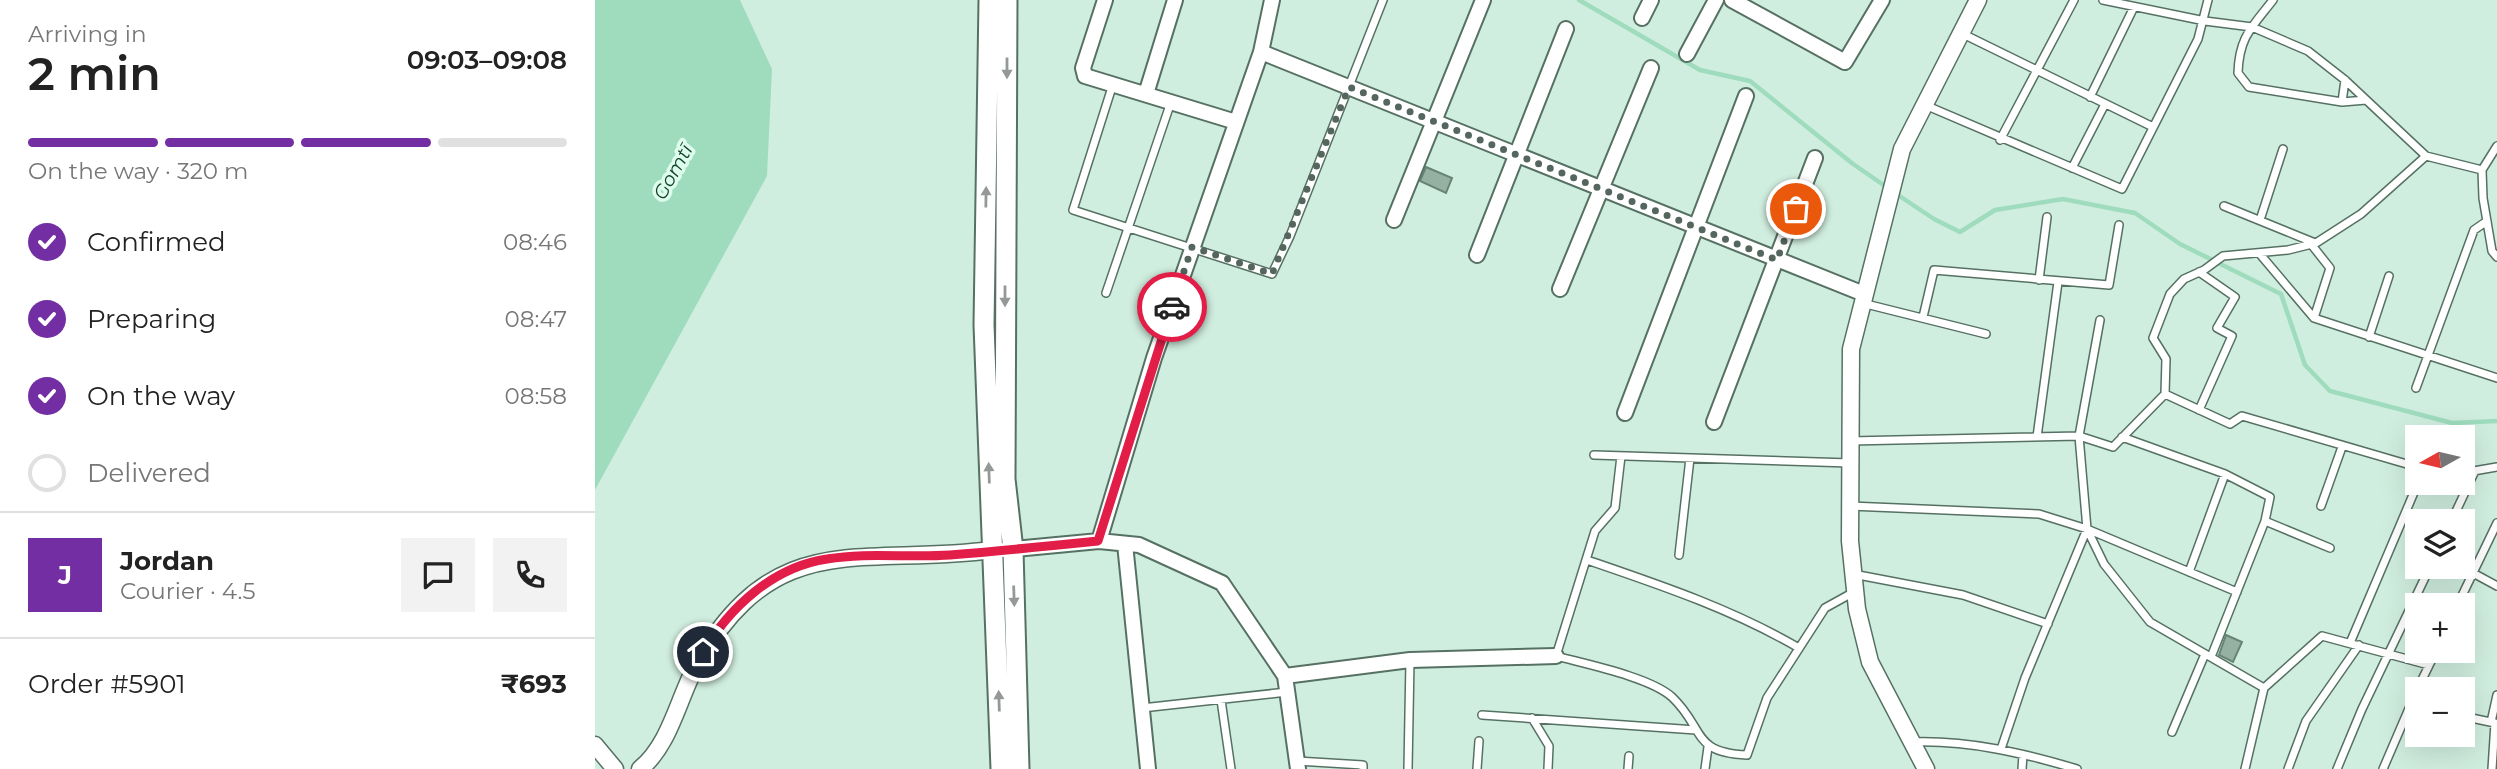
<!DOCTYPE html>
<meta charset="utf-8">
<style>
:root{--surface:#fff;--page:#f2f2f2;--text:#222;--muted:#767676;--line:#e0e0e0;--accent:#722ea2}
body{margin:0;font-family:Montserrat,sans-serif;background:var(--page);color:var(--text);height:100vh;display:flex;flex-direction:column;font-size:26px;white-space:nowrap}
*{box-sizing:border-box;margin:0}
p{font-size:23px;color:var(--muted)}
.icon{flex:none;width:38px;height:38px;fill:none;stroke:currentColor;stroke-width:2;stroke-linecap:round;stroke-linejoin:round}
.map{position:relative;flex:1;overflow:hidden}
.panel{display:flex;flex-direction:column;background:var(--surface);width:595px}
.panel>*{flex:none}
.needle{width:46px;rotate:262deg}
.controls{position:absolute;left:1810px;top:425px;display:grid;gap:14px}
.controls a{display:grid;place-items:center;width:70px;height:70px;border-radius:0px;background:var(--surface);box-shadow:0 7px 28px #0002;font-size:35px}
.pin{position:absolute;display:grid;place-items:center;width:60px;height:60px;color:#fff;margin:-30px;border:4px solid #fff;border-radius:50%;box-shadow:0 2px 7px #0007}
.courier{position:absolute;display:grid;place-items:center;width:70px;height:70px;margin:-35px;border:5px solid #e11d48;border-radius:50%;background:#fff;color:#222;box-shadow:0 2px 9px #0007}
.overview em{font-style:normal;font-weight:600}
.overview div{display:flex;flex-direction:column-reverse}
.overview{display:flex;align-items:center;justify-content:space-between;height:119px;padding:0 28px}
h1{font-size:46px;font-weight:600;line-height:52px}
.bar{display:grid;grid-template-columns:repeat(4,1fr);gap:10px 7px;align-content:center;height:84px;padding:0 28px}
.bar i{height:9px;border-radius:5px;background:var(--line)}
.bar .current{background:var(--accent)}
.bar p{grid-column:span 4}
.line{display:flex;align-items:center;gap:18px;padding:0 28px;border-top:2px solid var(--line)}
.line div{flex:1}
.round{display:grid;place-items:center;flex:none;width:74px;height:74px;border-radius:0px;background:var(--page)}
ol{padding:0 28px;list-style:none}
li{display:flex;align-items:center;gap:21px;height:77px}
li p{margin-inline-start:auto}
li .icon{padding:7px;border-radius:50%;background:var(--accent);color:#fff;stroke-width:4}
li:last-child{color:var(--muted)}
li i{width:38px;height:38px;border:4px solid var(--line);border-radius:50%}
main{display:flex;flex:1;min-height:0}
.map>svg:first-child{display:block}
.water{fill:#9fdcbe}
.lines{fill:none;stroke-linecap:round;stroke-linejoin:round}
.stream{stroke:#9fdcbe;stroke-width:4.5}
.building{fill:#95b1a2;stroke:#688476;stroke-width:2}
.service-casing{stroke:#567163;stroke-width:10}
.minor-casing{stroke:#567163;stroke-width:18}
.tertiary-casing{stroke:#567163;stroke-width:19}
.secondary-casing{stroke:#567163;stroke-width:23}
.service{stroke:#fff;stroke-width:7}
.minor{stroke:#fff;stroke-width:14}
.tertiary{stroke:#fff;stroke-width:16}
.secondary{stroke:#fff;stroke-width:19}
.oneway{fill:#949997}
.done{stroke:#54665e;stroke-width:7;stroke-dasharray:0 12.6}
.route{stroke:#e11d48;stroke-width:9}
.labels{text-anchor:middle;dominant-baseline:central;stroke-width:7;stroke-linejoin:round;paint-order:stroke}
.water-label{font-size:19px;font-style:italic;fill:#0f412d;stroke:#ddfcec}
</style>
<main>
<section class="panel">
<div class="overview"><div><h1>2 min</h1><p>Arriving in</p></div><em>09:03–09:08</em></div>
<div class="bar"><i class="current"></i><i class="current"></i><i class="current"></i><i></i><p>On the way · 320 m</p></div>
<ol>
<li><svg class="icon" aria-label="check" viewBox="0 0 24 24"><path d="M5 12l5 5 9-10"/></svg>Confirmed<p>08:46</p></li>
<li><svg class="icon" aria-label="check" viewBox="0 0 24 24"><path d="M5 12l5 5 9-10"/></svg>Preparing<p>08:47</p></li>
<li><svg class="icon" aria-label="check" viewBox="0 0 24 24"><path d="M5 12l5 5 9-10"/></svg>On the way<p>08:58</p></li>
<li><i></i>Delivered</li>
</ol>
<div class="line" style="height:126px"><b class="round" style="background:var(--accent);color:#fff">J</b><div><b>Jordan</b><p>Courier · 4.5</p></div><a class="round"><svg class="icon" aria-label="chat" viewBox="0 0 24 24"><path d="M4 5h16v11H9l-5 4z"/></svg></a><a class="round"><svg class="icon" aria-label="phone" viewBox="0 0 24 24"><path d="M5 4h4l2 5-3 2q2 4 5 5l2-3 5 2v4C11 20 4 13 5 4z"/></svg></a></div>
<div class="line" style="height:91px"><div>Order #5901</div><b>₹693</b></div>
</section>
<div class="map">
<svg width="1902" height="769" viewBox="0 0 1902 769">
<rect width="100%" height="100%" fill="#d0eedf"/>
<!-- water -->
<path class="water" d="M0,0H145L177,69L172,176L0,490Z"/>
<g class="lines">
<!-- stream -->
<path class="stream" d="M984,0L1105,70L1155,81L1258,164L1293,188
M1300,193L1339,219L1365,232L1400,210L1468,199L1540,213L1585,244L1686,294L1710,365L1735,391L1857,423L1902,421"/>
</g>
<!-- building -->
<path class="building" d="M831,167L857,178L851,193L825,181Z
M1631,635L1647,642L1638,662L1624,655Z"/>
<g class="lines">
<defs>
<path id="service" d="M1508,0L1610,21L1657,27L1713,51L1750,80L1831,156
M1678,0C1657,27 1644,37 1643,73L1654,87L1747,102L1771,100
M1366,33L1558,127
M518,84L478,210L677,274L695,236L788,0
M1495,97L1539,7
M1747,102L1750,80
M1330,105L1527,189L1603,39L1613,0
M1405,140L1479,0
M1902,146L1887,170L1888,198L1897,251L1902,257
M1477,168L1510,104
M1629,206L1720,243
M1665,220L1688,149
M1716,244L1735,268L1719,318
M1664,253L1719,318L1902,378
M1444,280L1452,217
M511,293L576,102
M1267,303L1391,334
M1328,317L1339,270L1514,285L1524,225
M1505,320L1484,436L1492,529L1509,564L1555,622L1669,688
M1774,337L1794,276
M1821,388L1879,230L1892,221
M1570,394L1571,359L1558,338L1575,294L1589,279L1609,270L1628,256L1693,250L1721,243L1766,214L1831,156L1887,170
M1604,410L1637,336L1622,328L1640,297L1604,272
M1442,437L1463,282
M1527,437L1630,474L1675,497L1670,521
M1255,441L1484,436L1518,447L1570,394L1635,424L1647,416L1822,467
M999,455L1255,463
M1026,456L1020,508L1000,531L961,656C990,664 1055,677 1077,697C1110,728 1096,753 1152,755L1172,698L1230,608L1259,592
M1867,473L1902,467
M1255,506L1444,514L1492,529L1642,592
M1726,506L1747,447
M1856,522L1879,473
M1084,555L1095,458
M992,560C1065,585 1137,609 1204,648
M1594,572L1630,474
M1878,573L1902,586
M1258,574L1368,595L1453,624
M1862,606L1902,523
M1755,643L1823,483
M1616,657L1670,521L1735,548
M1822,690L1841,651
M626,700L636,769
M547,708L692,692
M887,715L1101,730
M1867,716L1900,723L1897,769
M937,718L954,746L953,769
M1896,722L1902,695
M1577,732L1610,654
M1317,742C1373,740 1428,753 1482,769
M1406,749L1430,678L1492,529
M702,761L768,765V769
M813,769L815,660
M882,769L884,741
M1033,769L1034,756
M1110,769L1113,747
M1427,769L1428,755
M1650,769L1669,688L1727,636L1834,665
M1693,769L1711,721L1764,645
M1742,769L1767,709L1835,567
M1788,769L1822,690"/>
<path id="minor" d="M510,0L488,68L490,76L641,122
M1137,0L1250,62L1287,0
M1047,18L1056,0
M666,52L1269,294
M1092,54L1121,0
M551,94L580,0
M799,220L888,0
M882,255L971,29
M965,289L1056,68
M1030,413L1151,96
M1119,422L1220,158
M504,541L544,545L627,583L690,676L703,769
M530,544L553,769
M409,550L504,541L559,358L666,52L677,0
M690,676L815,660L961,656"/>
<path id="tertiary" d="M0,745L20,769
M45,769C76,744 84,695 103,662C182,526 266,567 397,550
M1331,769L1275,662L1262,609L1255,541L1256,349L1307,149L1383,0"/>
<path id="secondary" d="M394,0L389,325L406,769
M412,0L410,479L418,550L424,769"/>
</defs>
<!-- service casing -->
<use href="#service" class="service-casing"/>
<!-- minor casing -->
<use href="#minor" class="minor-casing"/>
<!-- tertiary casing -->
<use href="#tertiary" class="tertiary-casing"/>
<!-- secondary casing -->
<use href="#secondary" class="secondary-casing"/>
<!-- service -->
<use href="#service" class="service"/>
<!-- minor -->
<use href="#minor" class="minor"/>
<!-- tertiary -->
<use href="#tertiary" class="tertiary"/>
<!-- secondary -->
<use href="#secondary" class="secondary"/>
</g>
<!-- one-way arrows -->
<defs><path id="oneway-solid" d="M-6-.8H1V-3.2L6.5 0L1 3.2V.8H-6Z" transform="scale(1.75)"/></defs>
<g class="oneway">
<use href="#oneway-solid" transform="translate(412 68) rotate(90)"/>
<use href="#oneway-solid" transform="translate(391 197) rotate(-89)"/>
<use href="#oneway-solid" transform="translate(410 296) rotate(90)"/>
<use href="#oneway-solid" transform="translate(394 473) rotate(-92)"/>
<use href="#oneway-solid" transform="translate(419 596) rotate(88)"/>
<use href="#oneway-solid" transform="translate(404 701) rotate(-92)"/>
</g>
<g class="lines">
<!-- done -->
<path class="done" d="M577,307L597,247L677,274L754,87L1182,260L1201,209"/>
<!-- route -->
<path class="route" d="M108,652C135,607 178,567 232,559C272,552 314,558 355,555C404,551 454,546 503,541L577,307"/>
</g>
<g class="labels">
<!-- water labels -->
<g class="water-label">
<text transform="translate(78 172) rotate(-61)">Gomtī</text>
</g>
</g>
</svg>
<div class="controls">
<a><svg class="needle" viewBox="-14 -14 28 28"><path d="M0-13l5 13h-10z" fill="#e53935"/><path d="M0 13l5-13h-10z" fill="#767676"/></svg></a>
<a><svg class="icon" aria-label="layers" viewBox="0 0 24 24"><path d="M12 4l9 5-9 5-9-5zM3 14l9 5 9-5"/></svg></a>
<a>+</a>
<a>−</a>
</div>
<div class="pin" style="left:1201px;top:209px;background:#ea580c"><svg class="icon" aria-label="bag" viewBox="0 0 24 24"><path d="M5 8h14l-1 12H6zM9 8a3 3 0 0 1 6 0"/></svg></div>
<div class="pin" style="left:108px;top:652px;background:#1f2937"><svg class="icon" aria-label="home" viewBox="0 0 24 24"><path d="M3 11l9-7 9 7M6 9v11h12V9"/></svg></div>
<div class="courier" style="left:577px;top:307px"><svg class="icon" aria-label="car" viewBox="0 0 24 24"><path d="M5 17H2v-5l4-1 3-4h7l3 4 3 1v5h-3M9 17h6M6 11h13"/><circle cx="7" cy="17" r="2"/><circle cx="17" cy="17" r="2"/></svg></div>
</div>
</main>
